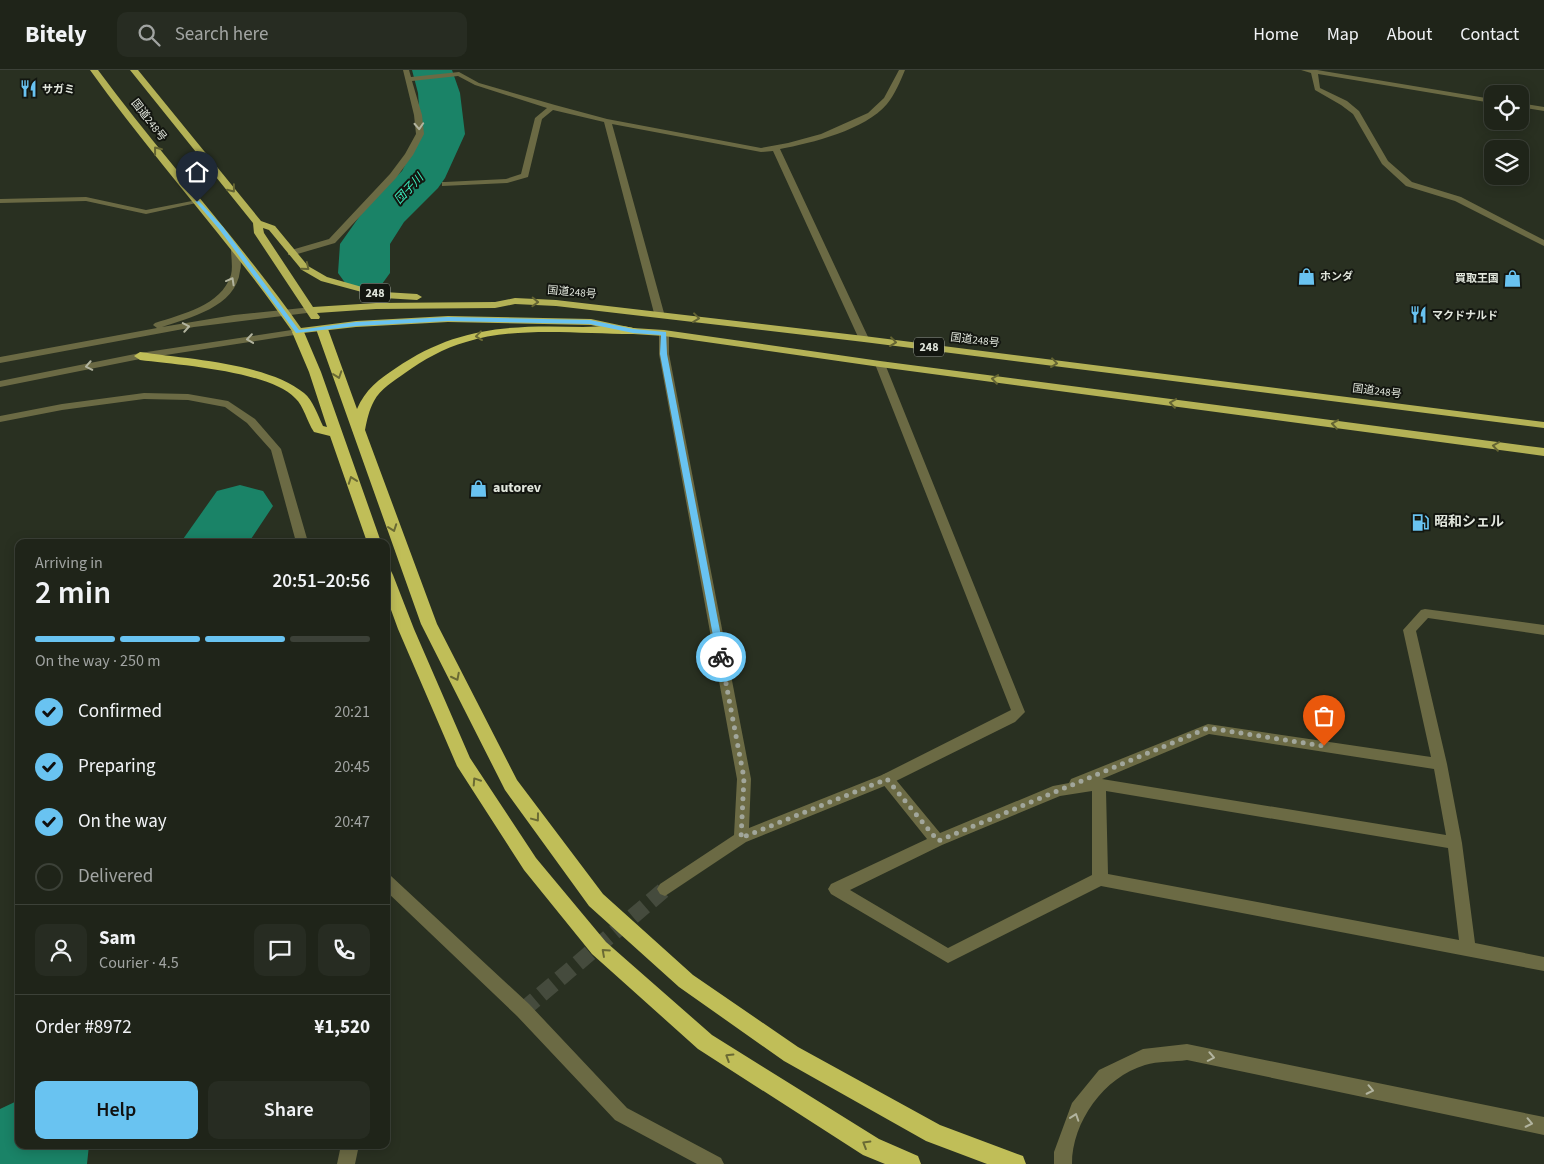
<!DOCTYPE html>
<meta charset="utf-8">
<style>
:root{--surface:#1f2419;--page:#272c22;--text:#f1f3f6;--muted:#a1a4a2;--line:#3c4138;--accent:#69c3f1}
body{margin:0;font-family:"Source Sans 3","Noto Sans JP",sans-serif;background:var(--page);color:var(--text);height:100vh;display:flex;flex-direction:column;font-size:19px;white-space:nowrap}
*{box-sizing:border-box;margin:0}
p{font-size:16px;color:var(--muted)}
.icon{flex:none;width:28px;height:28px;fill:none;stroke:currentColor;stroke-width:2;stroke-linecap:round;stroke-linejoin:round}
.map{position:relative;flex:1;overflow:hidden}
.drawer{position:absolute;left:15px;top:469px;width:375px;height:610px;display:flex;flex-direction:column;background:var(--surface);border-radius:10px;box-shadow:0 2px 12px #0003,0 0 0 1px var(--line)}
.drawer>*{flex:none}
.fabs{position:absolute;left:1484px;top:15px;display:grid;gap:10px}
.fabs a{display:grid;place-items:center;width:45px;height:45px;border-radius:10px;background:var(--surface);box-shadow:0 2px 12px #0003,0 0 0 1px var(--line);font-size:25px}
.pin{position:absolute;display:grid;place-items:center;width:42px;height:42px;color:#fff;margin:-51px -21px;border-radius:50% 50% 50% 0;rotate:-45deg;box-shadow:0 0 5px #0007}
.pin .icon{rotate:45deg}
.courier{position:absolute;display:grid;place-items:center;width:50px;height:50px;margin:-25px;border:4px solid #69c3f1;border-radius:50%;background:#fff;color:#222;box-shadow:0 1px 6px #0007}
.overview em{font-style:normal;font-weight:600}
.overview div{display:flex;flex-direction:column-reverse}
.overview{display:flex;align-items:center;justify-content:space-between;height:85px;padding:0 20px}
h1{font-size:32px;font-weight:600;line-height:38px}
.bar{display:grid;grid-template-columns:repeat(4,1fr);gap:8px 5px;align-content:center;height:60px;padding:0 20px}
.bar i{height:6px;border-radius:4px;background:var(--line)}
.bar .current{background:var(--accent)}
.bar p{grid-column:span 4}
.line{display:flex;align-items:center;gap:12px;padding:0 20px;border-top:1px solid var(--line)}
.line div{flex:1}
.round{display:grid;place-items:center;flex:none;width:52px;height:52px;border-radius:10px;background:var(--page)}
ol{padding:0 20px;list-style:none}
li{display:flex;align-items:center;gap:15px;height:55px}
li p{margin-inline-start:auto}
li .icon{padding:5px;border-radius:50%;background:var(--accent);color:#111;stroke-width:4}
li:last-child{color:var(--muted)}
li i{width:28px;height:28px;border:2px solid var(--line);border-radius:50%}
.primary-button{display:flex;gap:10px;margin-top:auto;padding:10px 20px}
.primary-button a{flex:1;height:58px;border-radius:10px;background:var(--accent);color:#111;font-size:20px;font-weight:600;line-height:58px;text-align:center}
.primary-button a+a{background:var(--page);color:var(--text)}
header{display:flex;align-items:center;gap:30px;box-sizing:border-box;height:70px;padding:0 25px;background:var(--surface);border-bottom:1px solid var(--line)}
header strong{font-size:24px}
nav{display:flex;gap:28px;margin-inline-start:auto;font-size:18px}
.search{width:350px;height:45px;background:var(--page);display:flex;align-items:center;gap:12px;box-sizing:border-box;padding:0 18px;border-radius:10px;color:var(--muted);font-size:19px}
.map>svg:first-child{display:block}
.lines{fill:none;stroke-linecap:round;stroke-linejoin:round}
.river{fill:#1a8367;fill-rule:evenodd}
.minor-tunnel{stroke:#454b3d;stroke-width:16;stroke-dasharray:16 8;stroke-linecap:butt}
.service{fill:#6b6a44;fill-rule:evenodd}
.minor{fill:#6b6a44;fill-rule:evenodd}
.tertiary{fill:#6b6a44;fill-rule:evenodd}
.trunk{fill:#b4b256;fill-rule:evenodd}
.motorway{fill:#c0be58;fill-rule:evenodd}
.oneway{stroke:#b2b49f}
.oneway2{stroke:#646433}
.oneway3{stroke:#6a6a34}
.route{fill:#69c3f1}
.done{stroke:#a1a69b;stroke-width:5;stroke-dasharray:0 9}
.labels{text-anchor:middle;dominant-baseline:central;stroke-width:4;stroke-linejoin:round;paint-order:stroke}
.far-poi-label{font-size:11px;font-weight:bold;fill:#e1e6dc;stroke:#131610;text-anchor:start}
.far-street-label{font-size:11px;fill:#e1e6dc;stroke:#131610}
.far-water-label{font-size:12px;font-style:italic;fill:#3ceebf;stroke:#131610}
.shield{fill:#131610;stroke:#a3a89f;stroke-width:1}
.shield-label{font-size:12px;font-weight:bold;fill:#e1e6dc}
.poi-label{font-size:14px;font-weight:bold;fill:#e1e6dc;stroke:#131610;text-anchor:start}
</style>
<header>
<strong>Bitely</strong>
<div class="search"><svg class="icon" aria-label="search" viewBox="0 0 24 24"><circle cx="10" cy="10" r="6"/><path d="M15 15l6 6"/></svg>Search here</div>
<nav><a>Home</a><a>Map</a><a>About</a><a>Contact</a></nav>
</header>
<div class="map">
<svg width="1544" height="1094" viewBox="0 0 1544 1094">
<rect width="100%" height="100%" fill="#293021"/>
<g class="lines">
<!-- river -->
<path class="river" d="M412,0H452L460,23L465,64L445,108L438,118L404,152L390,174V203L382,214L364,219L346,214L338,203L340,174L369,133L402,101L421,64L418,23Z
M240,415L263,421L273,436L249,472H181L217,421Z
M19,1030V1075H89L87,1094H0V1039Z"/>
<!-- minor-tunnel -->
<path class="minor-tunnel" d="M523,940L665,819"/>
<!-- service -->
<path class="service" d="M1425,539L1544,555V565L1428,548L1416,561L1447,694L1462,773L1475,873L1544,887V901L1101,816L948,893L831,824L828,819L831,814L927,769L882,713L880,709L882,705L887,703L892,705L940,763L1053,716L1069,713L1071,709L1208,654L1431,687L1403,560L1421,540ZM1209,664L1434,699L1446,765L1102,709ZM1092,721V805L948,878L850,820L942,775L1060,726ZM1106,721L1448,778L1459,870L1108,804Z
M1187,974L1544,1047V1065L1187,990C1174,992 1158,991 1145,995C1104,1007 1072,1052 1072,1094H1054V1082L1072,1033L1099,1000L1143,979Z"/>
<!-- minor -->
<path class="minor" d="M403,0H409L411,7L459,2L479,13L555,35L607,49L761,78L788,73L821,64L868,43L884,28L899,0H905C900,12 895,24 887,34C865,60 812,73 780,79L869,269L864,272L859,269L773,81L761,82L612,54L664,243L659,246L654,243L604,52L553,40L542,49L528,107L507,113L442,116V112H445L506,109L521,104L535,48L547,38L475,15L458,6L412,11L422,45L424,64L413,85L396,108L335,173L294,185H288V181L329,169L390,104L405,84L416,64L414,45Z
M1301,0H1317L1492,29V33L1318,4L1320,18L1347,31L1359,41L1388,91L1412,112L1461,127L1544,170V176L1455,131L1406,116L1382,94L1353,44L1341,35L1315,20L1311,3Z
M1520,33L1544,37V41L1520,37Z
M86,127L146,140L197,130L201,132L146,144L86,131L0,133V129Z
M664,260L669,263V284L751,709L749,758L882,705L1011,640L875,294L877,292H883L885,294L1025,642L1015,652L892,713L746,772L665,826L660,824L657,819L660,814L734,765L737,709L659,284V263Z
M386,804L391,806L529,934L627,1038L721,1088L724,1094H697L615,1050L517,946L386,821Z"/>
<!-- tertiary -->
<path class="tertiary" d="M235,175L239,178C240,186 242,194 240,201C236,237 189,248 162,257L234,245L312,237L317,240L315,242L194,257L0,293V287L157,258L153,255L155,253C182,244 221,236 231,205C233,197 231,187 231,178Z
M298,259L303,262L301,264L140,289L0,317V311L140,283Z
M144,323L188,324L228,331L255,349L281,379L308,472H296L271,380L247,353L225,337L188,330L144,329L62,340L0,352V346L62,334Z
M341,1075H359L355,1094H337Z"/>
<!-- trunk -->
<path class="trunk" d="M90,0H98C163,88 238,169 301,258L356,251L448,246L591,249L633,258L664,260L880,291L1544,378V386L880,297L664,266L633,264L591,255L448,252L356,257L294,264C231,173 155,91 90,0Z
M130,0H138L261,151L275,156L308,196L327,207L362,217L384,222L417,224L422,227L417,230L384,228L321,211L302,200L269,160L263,158L264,163L313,237L376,233L495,232L515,228L556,230L864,266L1544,352V358L864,272L556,236L515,234L495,238L376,239L317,243L320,247L319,249H311L254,163L253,153Z"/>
<!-- motorway -->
<path class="motorway" d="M322,256L328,259L357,339C365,320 379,309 396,298C457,256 512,255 583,257C600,257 621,254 637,259L639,261L633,264C580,264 516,256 466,272C444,278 423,290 405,303C394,311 380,319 374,331C369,340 367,350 365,360L437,554L517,710L603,824L693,905L798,977L940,1055L1023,1086L1026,1094H987L926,1071L784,991L679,917L589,836L505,720L421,554L316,259Z
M298,259L304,262L321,302L381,472H367L330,366L314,362C307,352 304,336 295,328C269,301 179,295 140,290L134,286L140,282C186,289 268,293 304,323C313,330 318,346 323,356L327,357L309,302L292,262Z
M386,500L391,501L393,505L414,559L470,688L536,788L606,872L712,965L879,1069L918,1086L921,1094H885L863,1085L698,979L592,884L524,800L457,696L398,559L386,526Z"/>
</g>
<!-- one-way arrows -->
<defs><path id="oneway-chevron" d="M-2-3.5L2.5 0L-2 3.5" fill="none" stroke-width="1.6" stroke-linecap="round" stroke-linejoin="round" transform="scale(1.25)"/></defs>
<g class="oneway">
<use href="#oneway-chevron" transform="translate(419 56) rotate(87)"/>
<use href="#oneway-chevron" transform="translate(231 211) rotate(-61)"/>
<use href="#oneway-chevron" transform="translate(186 257) rotate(-10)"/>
<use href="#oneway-chevron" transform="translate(250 269) rotate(172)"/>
<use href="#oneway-chevron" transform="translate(89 296) rotate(169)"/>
<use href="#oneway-chevron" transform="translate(1211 987) rotate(11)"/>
<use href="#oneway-chevron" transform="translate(1370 1020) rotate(12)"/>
<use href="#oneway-chevron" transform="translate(1075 1047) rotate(-71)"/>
<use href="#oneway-chevron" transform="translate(1529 1053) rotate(12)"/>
</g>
<g class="oneway2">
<use href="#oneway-chevron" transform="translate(157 80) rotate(-128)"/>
<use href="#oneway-chevron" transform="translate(232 119) rotate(52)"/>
<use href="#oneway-chevron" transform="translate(306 197) rotate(39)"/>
<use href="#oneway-chevron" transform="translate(535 232) rotate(2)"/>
<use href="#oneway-chevron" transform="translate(696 248) rotate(7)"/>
<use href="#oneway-chevron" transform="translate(893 272) rotate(7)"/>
<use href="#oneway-chevron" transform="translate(1054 293) rotate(7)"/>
<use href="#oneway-chevron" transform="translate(995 309) rotate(-172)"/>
<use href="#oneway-chevron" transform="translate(1173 333) rotate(-172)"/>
<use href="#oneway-chevron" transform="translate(1335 354) rotate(-172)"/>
<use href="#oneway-chevron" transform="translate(1496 376) rotate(-172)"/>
</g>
<g class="oneway3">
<use href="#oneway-chevron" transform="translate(479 266) rotate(173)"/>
<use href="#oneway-chevron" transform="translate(338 305) rotate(71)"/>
<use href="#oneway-chevron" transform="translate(352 410) rotate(-110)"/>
<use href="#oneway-chevron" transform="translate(393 458) rotate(70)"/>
<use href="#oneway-chevron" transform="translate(456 607) rotate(63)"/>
<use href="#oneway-chevron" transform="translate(476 711) rotate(-123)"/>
<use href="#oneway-chevron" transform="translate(536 748) rotate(53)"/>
<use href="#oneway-chevron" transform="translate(605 882) rotate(-138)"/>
<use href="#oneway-chevron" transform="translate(729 987) rotate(-148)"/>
<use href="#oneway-chevron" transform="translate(866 1074) rotate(-149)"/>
</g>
<!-- route -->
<path class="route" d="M195,131H199L223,157L299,260L356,252L448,247L590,250L633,259L666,262L667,284L725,587L724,589L721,590L717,587L660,284L661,265L633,263L590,254L448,251L356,256L296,263L219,159Z"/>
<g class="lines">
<!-- done -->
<path class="done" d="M721,587L744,708L741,768L887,709L938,771L1208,658L1324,676"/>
</g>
<!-- icons -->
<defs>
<symbol id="restaurant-bare" viewBox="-9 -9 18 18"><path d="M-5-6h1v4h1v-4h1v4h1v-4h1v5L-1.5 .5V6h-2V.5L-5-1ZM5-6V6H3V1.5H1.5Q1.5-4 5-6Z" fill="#69c3f1" stroke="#131610" stroke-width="2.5" paint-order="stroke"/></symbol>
<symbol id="shop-bare" viewBox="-9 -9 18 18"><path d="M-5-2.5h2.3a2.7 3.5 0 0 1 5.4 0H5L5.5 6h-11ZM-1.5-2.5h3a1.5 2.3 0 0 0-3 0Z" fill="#69c3f1" stroke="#131610" stroke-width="2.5" paint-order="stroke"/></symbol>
<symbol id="fuel-bare" viewBox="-9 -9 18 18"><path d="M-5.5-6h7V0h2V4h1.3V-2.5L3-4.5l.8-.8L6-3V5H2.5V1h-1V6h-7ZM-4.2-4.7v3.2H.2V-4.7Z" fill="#69c3f1" stroke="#131610" stroke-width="2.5" paint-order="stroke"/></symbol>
</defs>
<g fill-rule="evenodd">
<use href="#restaurant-bare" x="16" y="6" width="25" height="25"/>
<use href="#shop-bare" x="1294" y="194" width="25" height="25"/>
<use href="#shop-bare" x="1500" y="196" width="25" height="25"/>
<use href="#restaurant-bare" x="1406" y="232" width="25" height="25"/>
<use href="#shop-bare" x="466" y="406" width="25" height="25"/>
<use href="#fuel-bare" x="1408" y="440" width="25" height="25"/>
</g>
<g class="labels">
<!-- far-poi labels -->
<g class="far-poi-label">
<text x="42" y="19">サガミ</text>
<text x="1320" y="206">ホンダ</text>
<text x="1499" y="208" text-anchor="end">買取王国</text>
<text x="1432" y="245">マクドナルド</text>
</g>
<!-- far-street labels -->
<g class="far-street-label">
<text transform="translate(149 50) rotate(52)">国道248号</text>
<text transform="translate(572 222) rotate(5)">国道248号</text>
<text transform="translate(975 270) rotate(7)">国道248号</text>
<text transform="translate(1377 321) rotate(7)">国道248号</text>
</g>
<!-- far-water labels -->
<g class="far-water-label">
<text transform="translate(409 119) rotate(-47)">団子川</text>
</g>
<!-- shield labels -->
<g class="shield">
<rect x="360" y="213.5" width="30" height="19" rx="4"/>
<rect x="914" y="267.5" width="30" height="19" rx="4"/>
</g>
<g class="shield-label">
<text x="375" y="223">248</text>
<text x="929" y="277">248</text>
</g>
<!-- poi labels -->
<g class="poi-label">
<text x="493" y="418">autorev</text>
<text x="1434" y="452">昭和シェル</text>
</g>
</g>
</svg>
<div class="fabs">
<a><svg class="icon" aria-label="locate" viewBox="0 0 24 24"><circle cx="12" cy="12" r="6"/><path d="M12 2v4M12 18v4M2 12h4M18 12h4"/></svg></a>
<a><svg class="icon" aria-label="layers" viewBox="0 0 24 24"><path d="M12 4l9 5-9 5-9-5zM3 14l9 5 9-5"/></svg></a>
</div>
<div class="pin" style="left:1324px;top:676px;background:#ea580c"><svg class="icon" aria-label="bag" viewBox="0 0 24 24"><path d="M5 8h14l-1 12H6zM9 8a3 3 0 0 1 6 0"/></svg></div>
<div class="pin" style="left:197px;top:132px;background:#1f2937"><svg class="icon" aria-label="home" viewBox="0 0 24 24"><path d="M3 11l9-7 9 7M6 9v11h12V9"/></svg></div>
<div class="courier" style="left:721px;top:587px"><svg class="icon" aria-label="bike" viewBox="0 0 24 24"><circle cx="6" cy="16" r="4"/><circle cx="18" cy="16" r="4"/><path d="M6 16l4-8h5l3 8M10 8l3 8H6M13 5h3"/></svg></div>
<section class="drawer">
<div class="overview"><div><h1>2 min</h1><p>Arriving in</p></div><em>20:51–20:56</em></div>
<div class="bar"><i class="current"></i><i class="current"></i><i class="current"></i><i></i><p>On the way · 250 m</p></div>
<ol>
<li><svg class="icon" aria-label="check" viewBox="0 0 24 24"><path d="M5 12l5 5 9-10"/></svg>Confirmed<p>20:21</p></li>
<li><svg class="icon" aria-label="check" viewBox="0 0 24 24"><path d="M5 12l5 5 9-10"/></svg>Preparing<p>20:45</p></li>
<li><svg class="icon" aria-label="check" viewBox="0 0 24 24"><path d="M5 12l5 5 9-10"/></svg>On the way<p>20:47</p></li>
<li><i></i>Delivered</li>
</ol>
<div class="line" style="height:90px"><a class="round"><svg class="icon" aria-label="person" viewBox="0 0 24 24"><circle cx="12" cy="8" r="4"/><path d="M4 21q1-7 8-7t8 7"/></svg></a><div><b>Sam</b><p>Courier · 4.5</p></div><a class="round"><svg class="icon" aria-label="chat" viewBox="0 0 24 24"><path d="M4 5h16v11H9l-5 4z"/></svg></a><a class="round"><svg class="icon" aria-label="phone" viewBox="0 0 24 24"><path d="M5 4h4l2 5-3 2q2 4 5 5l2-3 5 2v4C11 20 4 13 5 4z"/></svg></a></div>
<div class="line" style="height:65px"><div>Order #8972</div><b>¥1,520</b></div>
<div class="primary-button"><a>Help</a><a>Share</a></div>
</section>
</div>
